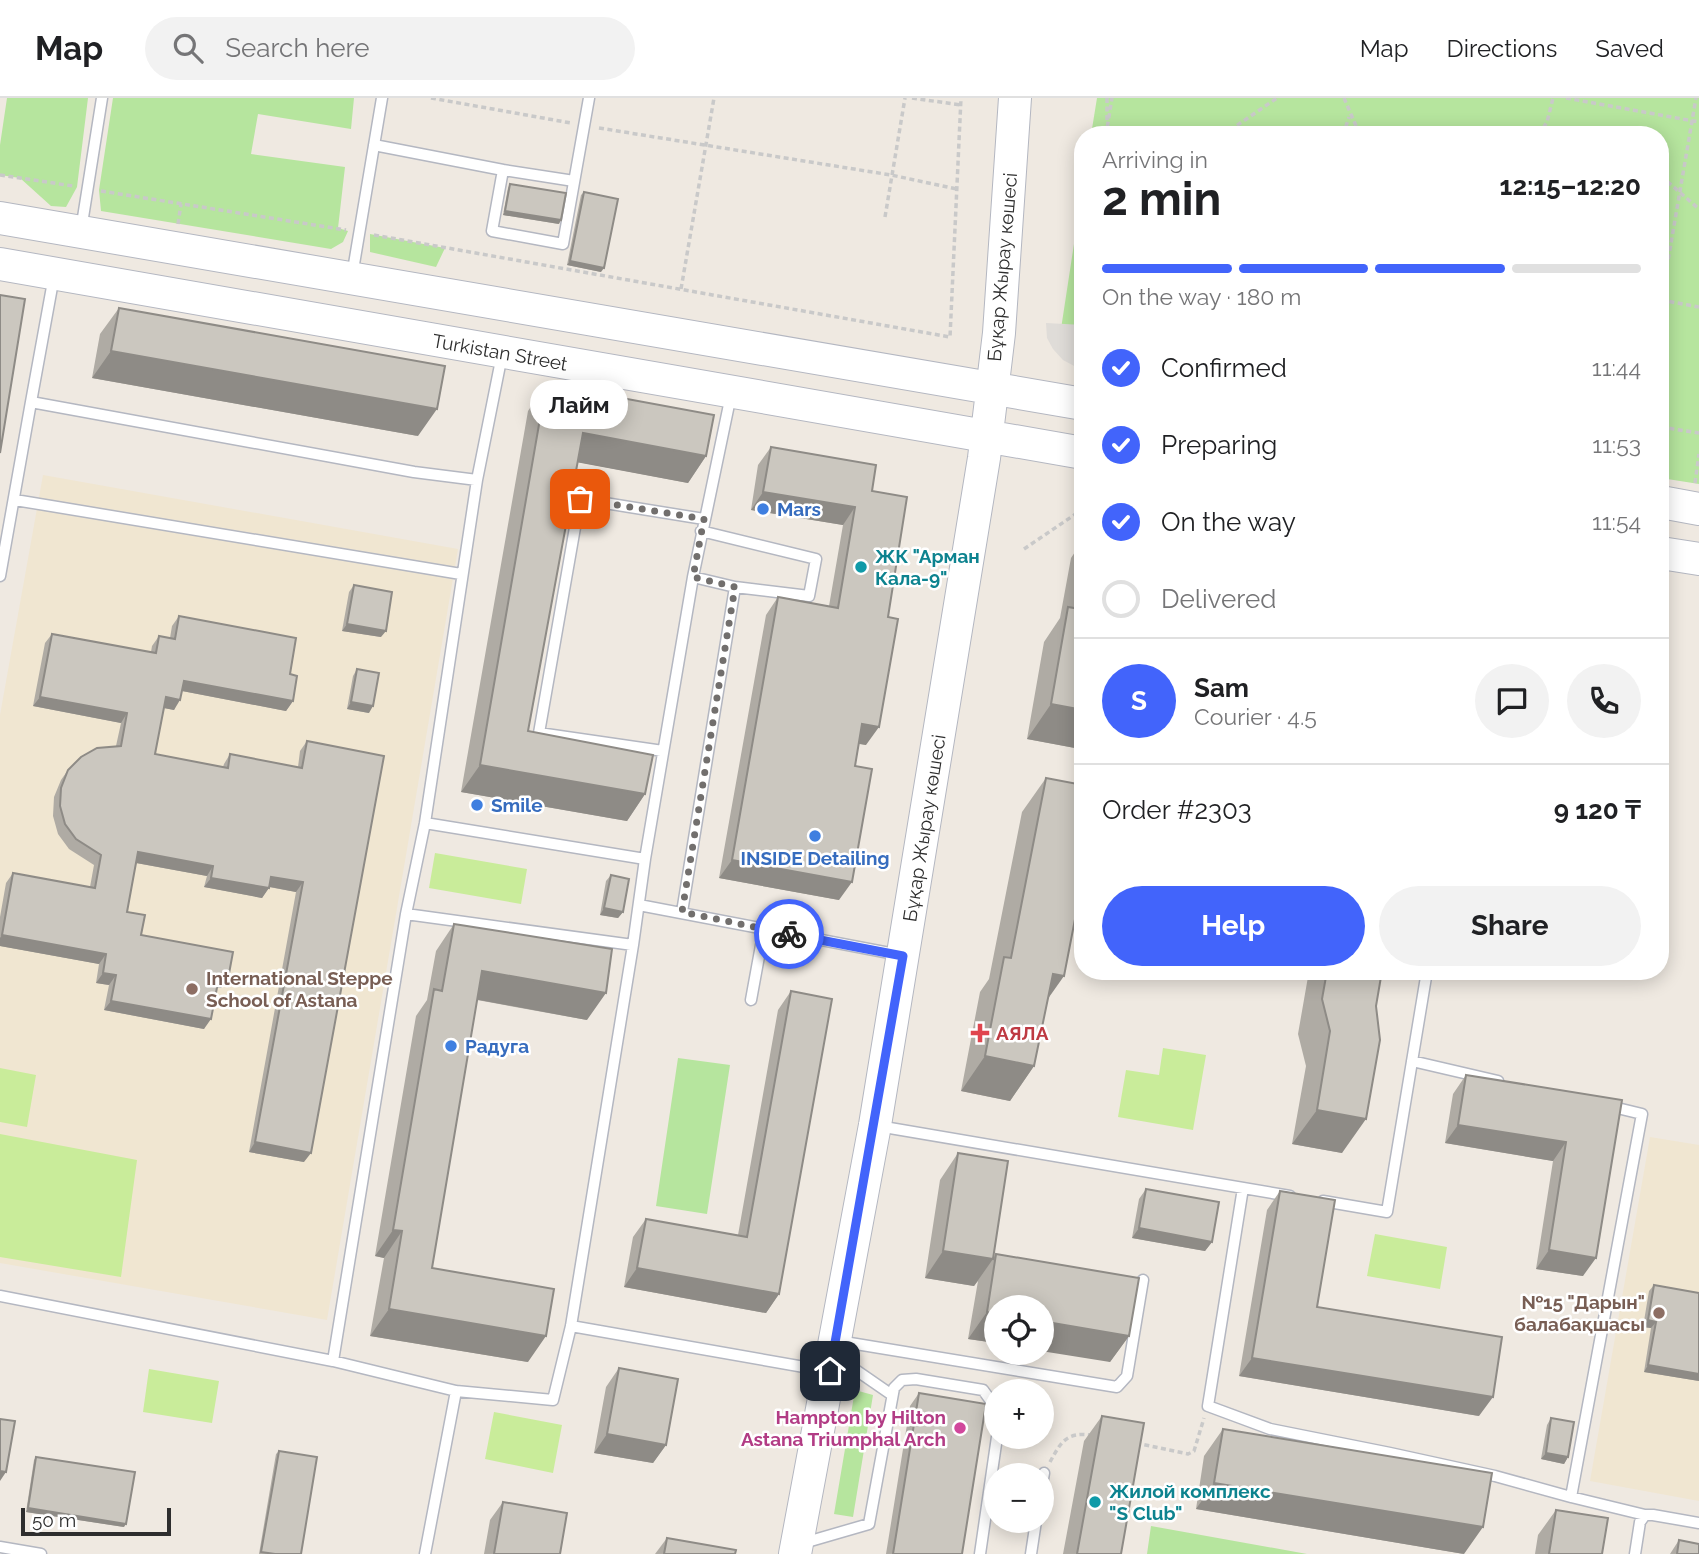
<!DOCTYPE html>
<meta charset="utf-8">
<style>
:root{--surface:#fff;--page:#f2f2f2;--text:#202124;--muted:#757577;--line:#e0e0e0;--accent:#4264fb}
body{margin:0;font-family:Raleway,sans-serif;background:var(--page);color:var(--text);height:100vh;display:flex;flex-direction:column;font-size:26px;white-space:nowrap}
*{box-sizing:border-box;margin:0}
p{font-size:23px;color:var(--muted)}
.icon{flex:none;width:38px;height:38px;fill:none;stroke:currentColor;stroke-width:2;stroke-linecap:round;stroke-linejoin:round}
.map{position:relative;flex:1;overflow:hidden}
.side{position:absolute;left:1074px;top:28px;width:595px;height:854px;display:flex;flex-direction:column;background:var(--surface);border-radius:28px;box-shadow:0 4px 18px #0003}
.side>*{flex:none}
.buttons{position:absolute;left:984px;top:1197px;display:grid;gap:14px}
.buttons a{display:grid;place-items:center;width:70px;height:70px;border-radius:50%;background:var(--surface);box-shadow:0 4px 18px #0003;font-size:35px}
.scale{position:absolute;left:21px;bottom:18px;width:150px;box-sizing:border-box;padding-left:7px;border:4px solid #2e2e2e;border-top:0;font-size:19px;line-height:24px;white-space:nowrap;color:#2e2e2e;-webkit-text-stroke:5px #fff;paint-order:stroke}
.pin{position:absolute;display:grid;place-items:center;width:60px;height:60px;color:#fff;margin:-30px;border-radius:14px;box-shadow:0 4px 10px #0006}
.courier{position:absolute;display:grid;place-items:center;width:70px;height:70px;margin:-35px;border:5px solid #4264fb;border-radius:50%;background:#fff;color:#222;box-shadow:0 2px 9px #0007}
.bubble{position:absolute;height:49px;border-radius:24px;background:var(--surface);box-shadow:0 4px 18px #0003;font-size:23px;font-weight:700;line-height:49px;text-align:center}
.summary em{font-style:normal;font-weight:700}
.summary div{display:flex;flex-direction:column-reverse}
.summary{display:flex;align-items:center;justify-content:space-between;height:119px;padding:0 28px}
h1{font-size:46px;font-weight:700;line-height:52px}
.bar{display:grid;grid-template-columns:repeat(4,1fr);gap:10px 7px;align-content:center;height:84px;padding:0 28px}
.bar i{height:9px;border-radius:5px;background:var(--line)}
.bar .active{background:var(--accent)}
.bar p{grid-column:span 4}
.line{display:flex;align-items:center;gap:18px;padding:0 28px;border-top:2px solid var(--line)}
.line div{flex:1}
.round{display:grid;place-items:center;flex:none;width:74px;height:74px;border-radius:37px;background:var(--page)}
ol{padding:0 28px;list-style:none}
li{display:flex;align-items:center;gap:21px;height:77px}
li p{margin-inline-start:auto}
li .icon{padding:7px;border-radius:50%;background:var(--accent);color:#fff;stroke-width:4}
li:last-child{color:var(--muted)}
li i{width:38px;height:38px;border:4px solid var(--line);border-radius:50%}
.primary-button{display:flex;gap:14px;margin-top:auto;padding:14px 28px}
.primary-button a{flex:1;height:80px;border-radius:42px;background:var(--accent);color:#fff;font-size:28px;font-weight:700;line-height:80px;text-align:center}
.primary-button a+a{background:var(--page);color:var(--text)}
header{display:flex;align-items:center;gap:42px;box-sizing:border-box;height:98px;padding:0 35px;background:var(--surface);border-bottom:2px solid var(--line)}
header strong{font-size:33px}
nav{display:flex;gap:38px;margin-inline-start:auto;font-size:24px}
.search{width:490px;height:63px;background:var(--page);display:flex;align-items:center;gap:18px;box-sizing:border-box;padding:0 24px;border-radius:38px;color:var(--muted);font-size:26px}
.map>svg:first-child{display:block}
.education{fill:#f0e6d1}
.grass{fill:#b6e59e}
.pitch{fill:#c9ec9a}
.plaza{fill:#dfdcd8}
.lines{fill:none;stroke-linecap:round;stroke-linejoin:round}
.lane-casing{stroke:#b4b7c1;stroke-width:13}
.secondary-casing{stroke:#b4b7c1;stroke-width:34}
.path{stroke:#c9c9c9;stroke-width:3.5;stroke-dasharray:5 3.5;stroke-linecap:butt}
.lane{stroke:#fff;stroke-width:10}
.secondary{stroke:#fff;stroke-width:32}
.wall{fill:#afaba4}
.shaded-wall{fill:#8e8b86}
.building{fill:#cbc7bf;stroke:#8e8b86;stroke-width:2}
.done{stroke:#726f6d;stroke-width:7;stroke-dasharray:0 12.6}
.route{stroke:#4264fb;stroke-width:9}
.shop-dot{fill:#3f7fe0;stroke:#fff;stroke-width:2.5}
.culture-dot{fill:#0f9aa8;stroke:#fff;stroke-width:2.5}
.education-dot{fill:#8d6e63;stroke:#fff;stroke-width:2.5}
.health-dot{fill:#e0444e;stroke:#fff;stroke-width:2.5}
.hotel-dot{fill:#d1479c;stroke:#fff;stroke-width:2.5}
.labels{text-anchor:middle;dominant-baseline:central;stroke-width:5;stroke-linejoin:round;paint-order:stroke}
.street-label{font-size:19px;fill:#2e2e2e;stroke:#fff}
.shop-label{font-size:19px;font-weight:bold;fill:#366cbe;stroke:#fff;text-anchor:start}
.culture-label{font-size:19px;font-weight:bold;fill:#0d838f;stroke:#fff;text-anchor:start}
.education-label{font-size:19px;font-weight:bold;fill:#785e54;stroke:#fff;text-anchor:start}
.health-label{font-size:19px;font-weight:bold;fill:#be3a42;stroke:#fff;text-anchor:start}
.hotel-label{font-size:19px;font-weight:bold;fill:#b23c85;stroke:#fff;text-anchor:end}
</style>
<header>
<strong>Map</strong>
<div class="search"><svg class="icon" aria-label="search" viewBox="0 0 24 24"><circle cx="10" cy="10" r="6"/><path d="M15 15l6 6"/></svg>Search here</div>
<nav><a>Map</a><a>Directions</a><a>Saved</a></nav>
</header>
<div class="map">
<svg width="1699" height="1456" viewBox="0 0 1699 1456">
<rect width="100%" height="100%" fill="#efe9e1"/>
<!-- education -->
<path class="education" d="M43,377L458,451L327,1222L0,1165V617Z
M1650,1039L1699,1047V1403L1590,1383Z"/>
<!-- grass -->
<path class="grass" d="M7,0H88L77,89L66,109L51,108L20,80L0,77V47Z
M113,0H354L351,31L258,16L251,56L345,69L338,130L348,133L343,144L331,151L101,113L99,92Z
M1097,0H1699V386L1661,380V37H1091Z
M1083,87V248L1059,244Z
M370,136L445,150L436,169L370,154Z
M678,960L730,967L707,1116L656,1108Z
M855,1292L873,1297L853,1419L834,1416Z
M1151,1428L1307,1456H1147Z"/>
<!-- pitch -->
<path class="pitch" d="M435,755L527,771L521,806L429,790Z
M1163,950L1206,957L1193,1032L1118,1019L1126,972L1159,977Z
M0,970L36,977L27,1029L0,1024Z
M0,1036L137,1062L121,1179L0,1159Z
M1375,1136L1447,1149L1440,1191L1367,1178Z
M149,1271L219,1283L212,1325L143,1314Z
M494,1314L562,1327L553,1375L485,1361Z"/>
<!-- plaza -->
<path class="plaza" d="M1046,225L1083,227V269H1076L1063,262L1053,251L1047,240Z"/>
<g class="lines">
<defs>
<path id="lane" d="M374,47L503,72
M574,83L503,72L492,133L563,146L589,0
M81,132L102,0
M54,178L31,304L414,374L477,382
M352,178L382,0
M15,402L461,476
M0,478L31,304
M693,479L735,489L809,498L816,461L701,433
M663,653L539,635L580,401L704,421
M425,725L645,761
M639,807L900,857
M682,814L735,489
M406,816L633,847
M751,902L764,831
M1412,963L1498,983
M1609,1008L1642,1016L1571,1399L1645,1417
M878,1028L1290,1098
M1243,1090L1208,1308L1270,1331L1390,1355L1495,1378L1571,1399
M1323,1103L1387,1114L1427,873
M0,1198L333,1263L456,1293L553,1302L571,1228L633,847L645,761L693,479L731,297
M571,1228L827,1273
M838,1243L1117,1289L1127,1278L1143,1182
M837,1259L892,1297
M333,1263L406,816L425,725L477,382L502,257
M1041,1392L1044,1375
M800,1446L869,1426L894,1290L902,1282L916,1281L983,1292L996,1310
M0,1449L41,1456
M425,1456L456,1293
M980,1456L997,1339
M1031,1456L1036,1423
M1635,1456L1640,1424L1645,1417H1653L1699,1425"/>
<path id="secondary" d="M0,120L1083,306
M0,166L1083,355
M1661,404L1699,411
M1661,455L1699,461
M795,1456L875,1027L984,360L999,235L1015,0"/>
</defs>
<!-- lane casing -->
<use href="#lane" class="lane-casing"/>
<!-- secondary casing -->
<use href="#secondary" class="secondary-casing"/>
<!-- path -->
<path class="path" d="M431,0L571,25
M912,0L961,7
M1344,0L1360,37
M1566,0L1699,24
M1107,22V0
M599,30L891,77L957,91
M1106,37L1112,0
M1223,37L1277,0
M1343,37L1349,19
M1539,37L1547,24L1553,0
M0,77L73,88
M1661,78L1699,111
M101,93L346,132
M885,119L905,0
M178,126L181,106
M374,137L950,239L961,0
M1083,171L1076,207L1083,222
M681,191L714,0
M1661,202L1699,209
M1661,203L1696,0
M1661,329L1699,335
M1695,385L1699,356
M1024,451L1083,411
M1136,1345L1188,1356L1194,1353L1204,1320
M1050,1364C1061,1344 1066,1334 1091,1337"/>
<!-- lane -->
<use href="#lane" class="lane"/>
<!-- secondary -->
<use href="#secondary" class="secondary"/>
</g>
<!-- wall -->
<path class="wall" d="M510,86L559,126L503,117L508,90Z
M584,94L601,174L567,167L581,97Z
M119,210L418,338L92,280L100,236Z
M546,286L706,358L688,385L578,364L528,633L645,696L627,723L461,694L528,313Z
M771,349L872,393L866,647L859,646L855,668L839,802L719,780L766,517L778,499L829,508L843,427L751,412L758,367Z
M1083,442V639L1075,650L1027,641L1044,544L1060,520L1071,460Z
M354,487L381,539L342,533L349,494Z
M179,518L290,576L293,603L286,613L182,593L174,612L164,610L155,656L223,669L224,666L230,656L298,669L300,653L307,643L304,1064L249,1054L296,794L269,789L262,800L204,789L207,778L136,765L127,814L141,837L228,881L221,890L217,889L204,931L104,912L109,887L96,885L99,866L0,848V819L6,785L13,775L90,789L94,767L69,751L58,736L53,718L54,699L61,682L68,672L116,648L121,625L33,608L45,545L52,536L151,554L152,548L159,538L170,540L172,528Z
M357,571L369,615L347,611L353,578Z
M1046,680L1047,901L1034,968L1010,1003L961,993L980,894L989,881L1022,714Z
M611,777L623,814L618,820L600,817L606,783Z
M454,826L587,922L477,902L432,1170L528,1264L370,1238L384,1160L375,1158L416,918L427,902L436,853Z
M1309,873H1382L1342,1055L1292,1046L1306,968L1298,936Z
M791,893L779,1196L766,1215L624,1189L633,1139L646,1121L738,1137L778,912Z
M1466,977L1622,1002L1583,1178L1536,1171L1553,1063L1445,1045L1453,996Z
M958,1055L993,1161L996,1156L1129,1238L1110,1264L996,1209V1245L968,1241L978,1183L974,1188L925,1180L940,1082Z
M1146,1091L1212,1144L1205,1153L1132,1140L1139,1101Z
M1280,1093L1317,1209L1479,1318L1239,1278L1267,1112Z
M1654,1187L1699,1195V1283L1644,1274L1651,1230L1643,1229L1649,1193Z
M619,1270L666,1347L653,1365L594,1355L606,1289Z
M919,1295L962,1456H886L910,1308Z
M1102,1318L1121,1456H1063L1084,1343Z
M1551,1320L1568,1359L1564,1366L1541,1361L1547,1327Z
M1223,1331L1464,1456L1196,1411L1204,1358Z
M279,1353L301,1456H259L276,1356Z
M36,1359L124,1429L26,1414L34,1362Z
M503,1404L560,1456H484L490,1422Z
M1556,1412L1602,1456H1535L1538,1437Z
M667,1440L735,1456H655Z
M1679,1442L1699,1456H1670Z"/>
<!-- shaded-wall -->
<path class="shaded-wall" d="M505,113L561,122L559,126L503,117Z
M570,163L604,170L601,174L567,167Z
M111,253L437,311L418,338L92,280Z
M583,335L706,358L688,385L565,362Z
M763,394L855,409L843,427L751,412Z
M347,526L386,533L381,539L342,533Z
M184,583L293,603L286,613L177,592Z
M40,599L127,615L121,625L33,608Z
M166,599L180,602L174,612L159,609Z
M351,604L373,608L369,615L347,611Z
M1051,606L1083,612V639L1075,650L1027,641Z
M862,626L879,629L866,647L850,644Z
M480,667L645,696L627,723L461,694Z
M138,754L213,768L207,778L131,764Z
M732,762L852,784L839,802L719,780Z
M271,779L303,784L296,794L265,788Z
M211,780L269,790L262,800L204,789Z
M604,810L623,814L618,820L600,817Z
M2,837L106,856L99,866L0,848V840Z
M482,873L606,895L587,922L463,899Z
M103,875L116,877L109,887L96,885Z
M1053,876L1064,878L1040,912Z
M219,879L228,881L221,890L212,888Z
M111,903L211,921L204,931L104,912Z
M985,958L1034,968L1010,1003L961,993Z
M1317,1012L1366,1021L1342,1055L1292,1046Z
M1458,1027L1566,1044L1553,1063L1445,1045Z
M255,1044L311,1055L304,1064L249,1054Z
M1139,1130L1212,1144L1205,1153L1132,1140Z
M393,1132L402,1133L384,1160L375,1158Z
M1549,1152L1596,1160L1583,1178L1536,1171Z
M943,1153L993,1161L974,1188L925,1180Z
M637,1170L779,1196L766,1215L624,1189Z
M389,1211L546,1238L528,1264L370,1238Z
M987,1214L996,1216V1245L968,1241Z
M1648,1222L1656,1224L1651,1230L1643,1229Z
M1041,1223L1129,1238L1110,1264L1041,1253Z
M1252,1260L1493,1299L1479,1318L1239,1278Z
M1648,1267L1699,1276V1283L1644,1274Z
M607,1336L666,1347L653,1365L594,1355Z
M1546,1355L1568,1359L1564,1366L1541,1361Z
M0,1373L6,1374L0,1383Z
M1214,1385L1483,1429L1464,1456L1196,1411Z
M28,1410L126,1426L124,1429L26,1414Z"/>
<!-- building -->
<path class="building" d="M510,86L566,95L561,122L505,113Z
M584,94L618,101L604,170L570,163Z
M0,197L25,201L0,355Z
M119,210L445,268L437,311L111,253Z
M546,286L714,317L706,358L583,335L528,633L653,657L645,696L480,667Z
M771,349L876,367L872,393L907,399L888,519L898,521L879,629L862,626L855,668L872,671L852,784L732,762L778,499L838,510L855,409L763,394Z
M354,487L392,494L386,533L347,526Z
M1083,492V612L1051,606L1068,509L1080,511Z
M179,518L296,540L290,576L297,578L293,603L184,583L180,602L166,599L155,656L228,670L230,656L302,670L307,643L384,658L311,1055L255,1044L303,784L271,779L269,790L211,780L213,768L138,754L127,814L145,817L141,837L233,854L228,881L219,879L211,921L111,903L116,877L103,875L106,856L2,837L13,775L95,790L101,757L76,741L65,726L60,708L61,690L68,672L81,659L97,650L121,648L127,615L40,599L52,536L156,555L159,538L175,541Z
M357,571L379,575L373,608L351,604Z
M1046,680L1083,687V780L1064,878L1053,876L1034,968L985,958L1004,859L1011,860Z
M611,777L629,781L623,814L604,810Z
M454,826L612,851L606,895L482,873L432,1170L554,1191L546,1238L389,1211L402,1133L393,1132L434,891L442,893Z
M1327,873H1382L1376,908L1380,942L1366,1021L1317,1012L1330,933L1322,901Z
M791,893L832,901L779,1196L637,1170L646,1121L747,1139Z
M1466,977L1622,1002L1596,1160L1549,1152L1566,1044L1458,1027Z
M958,1055L1008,1063L993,1161L943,1153Z
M1146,1091L1219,1104L1212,1144L1139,1130Z
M1280,1093L1335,1102L1317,1209L1502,1239L1493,1299L1252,1260Z
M996,1156L1139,1180L1129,1238L1041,1223V1209H996V1216L987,1214Z
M1654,1187L1699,1195V1276L1648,1267L1656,1224L1648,1222Z
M619,1270L678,1281L666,1347L607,1336Z
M919,1295L986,1306L962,1456H893Z
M1102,1318L1144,1325L1121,1456H1077Z
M1551,1320L1574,1324L1568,1359L1546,1355Z
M0,1321L15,1323L6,1374L0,1373Z
M1223,1331L1492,1375L1483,1429L1214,1385Z
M279,1353L317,1359L301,1456H275L261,1454Z
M36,1359L135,1374L126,1426L28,1410Z
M503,1404L567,1415L560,1456H494Z
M1556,1412L1608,1420L1602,1456H1549Z
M667,1440L736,1452L735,1456H664Z
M1679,1442L1699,1446V1456H1677Z"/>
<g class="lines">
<!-- done -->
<path class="done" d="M580,401L704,421L693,479L735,489L682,814L789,836"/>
<!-- route -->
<path class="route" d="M789,836L903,858L830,1273"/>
</g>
<!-- markers -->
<g class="shop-dot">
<circle cx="763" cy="411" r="7"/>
<circle cx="477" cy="707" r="7"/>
<circle cx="815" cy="738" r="7"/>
<circle cx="451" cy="948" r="7"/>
</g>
<g class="culture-dot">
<circle cx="861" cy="469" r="7"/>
<circle cx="1095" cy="1404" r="7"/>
</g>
<g class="education-dot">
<circle cx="192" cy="891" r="7"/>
<circle cx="1659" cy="1215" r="7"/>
</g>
<path class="health-dot" d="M976.5 924.5h7v7h7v7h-7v7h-7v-7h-7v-7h7z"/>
<circle class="hotel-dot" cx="960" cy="1330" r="7"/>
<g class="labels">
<!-- street labels -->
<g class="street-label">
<text transform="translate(1002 169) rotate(-85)">Бұқар Жырау көшесі</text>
<text transform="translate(500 254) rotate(10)">Turkistan Street</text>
<text transform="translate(924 730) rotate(-81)">Бұқар Жырау көшесі</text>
</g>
<!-- shop labels -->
<g class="shop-label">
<text x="777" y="411">Mars</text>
<text x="491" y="707">Smile</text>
<text x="815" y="760" text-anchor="middle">INSIDE Detailing</text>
<text x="465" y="948">Радуга</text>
</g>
<!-- culture labels -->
<g class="culture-label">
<text x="875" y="458">ЖК "Арман<tspan x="875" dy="22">Кала-9"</tspan></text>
<text x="1109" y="1393">Жилой комплекс<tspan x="1109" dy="22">"S Club"</tspan></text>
</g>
<!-- education labels -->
<g class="education-label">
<text x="206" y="880">International Steppe<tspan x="206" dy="22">School of Astana</tspan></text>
<text x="1645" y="1204" text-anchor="end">№15 "Дарын"<tspan x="1645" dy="22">балабақшасы</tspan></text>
</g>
<!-- health labels -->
<g class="health-label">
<text x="996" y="935">АЯЛА</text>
</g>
<!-- hotel labels -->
<g class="hotel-label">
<text x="946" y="1319">Hampton by Hilton<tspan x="946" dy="22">Astana Triumphal Arch</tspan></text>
</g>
</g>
</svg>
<div class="buttons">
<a><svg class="icon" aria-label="locate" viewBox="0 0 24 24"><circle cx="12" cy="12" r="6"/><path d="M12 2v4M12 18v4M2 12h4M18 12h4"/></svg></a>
<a>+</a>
<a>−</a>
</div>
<div class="scale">50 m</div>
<div class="pin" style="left:580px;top:401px;background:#ea580c"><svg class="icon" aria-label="bag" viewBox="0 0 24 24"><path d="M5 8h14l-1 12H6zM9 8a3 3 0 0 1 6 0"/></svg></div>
<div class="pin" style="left:830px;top:1273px;background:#1f2937"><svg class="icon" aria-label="home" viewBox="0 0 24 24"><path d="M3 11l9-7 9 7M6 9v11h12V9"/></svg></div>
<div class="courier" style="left:789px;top:836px"><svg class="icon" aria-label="bike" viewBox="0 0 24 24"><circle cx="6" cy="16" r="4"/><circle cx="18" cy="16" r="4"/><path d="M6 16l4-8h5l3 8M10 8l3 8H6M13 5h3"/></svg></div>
<div class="bubble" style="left:530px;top:282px;width:98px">Лайм</div>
<section class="side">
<div class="summary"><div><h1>2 min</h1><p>Arriving in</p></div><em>12:15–12:20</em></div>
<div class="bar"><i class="active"></i><i class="active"></i><i class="active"></i><i></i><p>On the way · 180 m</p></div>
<ol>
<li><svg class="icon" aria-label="check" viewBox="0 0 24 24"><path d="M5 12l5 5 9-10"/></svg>Confirmed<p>11:44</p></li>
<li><svg class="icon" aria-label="check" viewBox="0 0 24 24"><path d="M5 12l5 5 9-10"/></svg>Preparing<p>11:53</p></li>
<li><svg class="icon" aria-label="check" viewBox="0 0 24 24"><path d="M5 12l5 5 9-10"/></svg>On the way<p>11:54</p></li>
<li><i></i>Delivered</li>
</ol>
<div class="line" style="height:126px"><b class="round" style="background:var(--accent);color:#fff">S</b><div><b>Sam</b><p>Courier · 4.5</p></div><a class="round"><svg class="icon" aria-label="chat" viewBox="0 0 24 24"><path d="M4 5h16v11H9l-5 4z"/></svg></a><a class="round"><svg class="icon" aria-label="phone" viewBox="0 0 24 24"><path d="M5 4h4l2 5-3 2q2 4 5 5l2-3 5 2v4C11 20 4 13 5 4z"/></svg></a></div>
<div class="line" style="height:91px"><div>Order #2303</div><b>9 120 ₸</b></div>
<div class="primary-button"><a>Help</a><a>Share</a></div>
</section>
</div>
